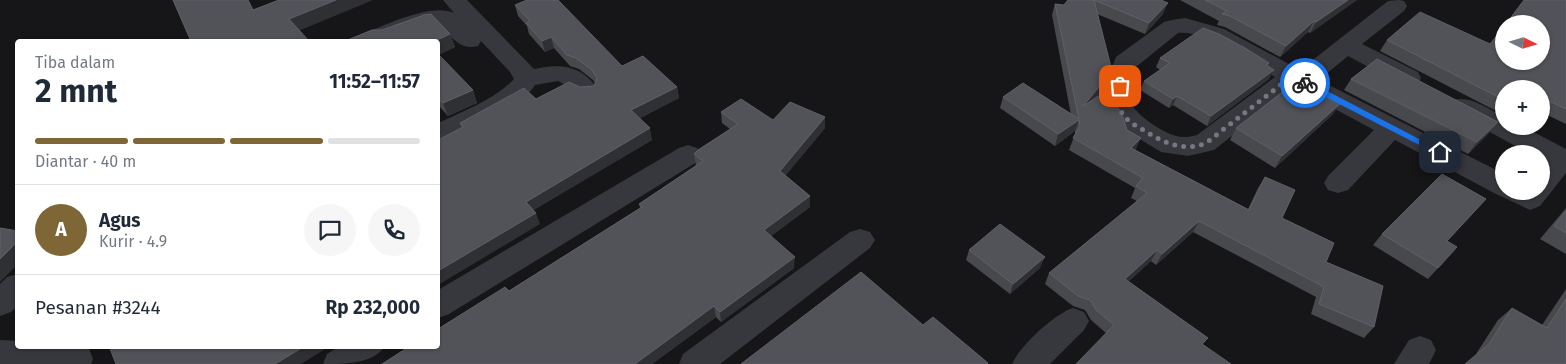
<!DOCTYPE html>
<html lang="id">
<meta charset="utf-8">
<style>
:root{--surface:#fff;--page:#f6f6f7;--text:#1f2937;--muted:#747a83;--line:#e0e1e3;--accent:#7e6636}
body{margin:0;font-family:"Fira Sans",sans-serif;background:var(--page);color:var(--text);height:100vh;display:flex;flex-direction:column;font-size:19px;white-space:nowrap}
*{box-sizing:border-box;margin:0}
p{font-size:16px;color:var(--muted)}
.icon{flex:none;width:28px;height:28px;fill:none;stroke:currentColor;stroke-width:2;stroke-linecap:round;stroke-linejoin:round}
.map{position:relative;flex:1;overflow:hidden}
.drawer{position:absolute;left:15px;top:39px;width:425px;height:310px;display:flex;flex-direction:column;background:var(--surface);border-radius:5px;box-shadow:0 1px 4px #0004}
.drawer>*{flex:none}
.needle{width:32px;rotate:95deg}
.controls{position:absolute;left:1495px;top:15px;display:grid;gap:10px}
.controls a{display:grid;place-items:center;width:55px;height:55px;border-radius:50%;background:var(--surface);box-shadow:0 1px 4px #0004;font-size:25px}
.pin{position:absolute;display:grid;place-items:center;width:42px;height:42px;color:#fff;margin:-21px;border-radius:10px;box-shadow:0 2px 8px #0006}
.courier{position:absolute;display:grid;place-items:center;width:50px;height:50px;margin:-25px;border:4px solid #1a73e8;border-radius:50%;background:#fff;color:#222;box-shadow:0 1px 6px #0007}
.headline em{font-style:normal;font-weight:700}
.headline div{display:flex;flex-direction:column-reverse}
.headline{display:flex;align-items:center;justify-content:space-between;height:85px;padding:0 20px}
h1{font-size:32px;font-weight:700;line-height:38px}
.bar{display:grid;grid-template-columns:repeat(4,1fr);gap:8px 5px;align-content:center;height:60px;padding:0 20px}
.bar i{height:6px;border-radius:4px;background:var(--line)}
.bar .active{background:var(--accent)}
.bar p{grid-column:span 4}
.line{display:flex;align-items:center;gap:12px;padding:0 20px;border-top:1px solid var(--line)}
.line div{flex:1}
.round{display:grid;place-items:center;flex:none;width:52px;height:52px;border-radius:26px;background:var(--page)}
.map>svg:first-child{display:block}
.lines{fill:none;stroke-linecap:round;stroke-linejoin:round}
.minor{fill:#37383d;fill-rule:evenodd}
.wall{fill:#47494d}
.shaded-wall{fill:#2f3033}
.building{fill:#525359;stroke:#5f6168}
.route{fill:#1a73e8}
.done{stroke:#757880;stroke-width:5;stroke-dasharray:0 9}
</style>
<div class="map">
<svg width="1566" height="364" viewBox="0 0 1566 364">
<rect width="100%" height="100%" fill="#161618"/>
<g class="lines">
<!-- minor -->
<path class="minor" d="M443,0H467L534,69C560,63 583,65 598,90L595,96C575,101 574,88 558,81L535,85C523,106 461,137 438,142V123C463,111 494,100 514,79L510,72L481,41L478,46C460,51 451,36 440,25L428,26L387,41H354L358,36C382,27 430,2 454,13Z
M1399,0L1404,1L1407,6L1404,11L1362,44L1418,72L1421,78L1418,84L1409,86L1400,84L1348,56L1319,80L1504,174V191H1541V166L1545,162L1541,160V154H1530L1453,112L1449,106L1453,100C1471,95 1488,109 1504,117V126H1522L1566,149V173L1540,206L1530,210L1494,193L1395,140L1348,190L1338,193L1328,190L1324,183L1328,176L1374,130L1294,87L1214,150L1188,156L1161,152L1120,127L1105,103L1109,75L1116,57L1164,22L1172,20L1185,18L1224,29L1300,70L1388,1ZM1178,33C1208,30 1250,62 1275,77L1197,135C1190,137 1183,138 1176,136C1162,132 1137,116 1131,103L1136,67Z
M688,145L697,148L701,155L697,162L449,314L438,318V290L679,148Z
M860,229L870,232L875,240L870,248L720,364H679L683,354L850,232Z
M18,274V306L11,312L0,316V284L7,277Z
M1073,308L1084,312L1089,321L1084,330L1050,364H1012C1020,346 1054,314 1073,308Z
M1420,336L1431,340L1436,350L1429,364H1394L1409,340Z
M0,340L18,341V346H81L89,349L93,359L91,364H0Z
M340,346H385C373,364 346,364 323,364L327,354Z"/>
</g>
<!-- wall -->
<path class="wall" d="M1068,0H1161L1163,14L1145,34L1097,14L1110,74L1106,85L1095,99L1127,130L1136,149L1135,150L1248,209L1258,188L1265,177L1282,218L1326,262L1374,327L1364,338L1311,314L1316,297L1193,232L1156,265L1151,261L1128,282L1208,338L1203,344L1106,333L1091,320L1085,310L1073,306L1045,284L1049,273L1137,201L1131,198L1135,188L1069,150L1075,134V131L1055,146L1000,108L1003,97L1071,115L1052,15L1055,4L1064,5Z
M1180,0H1357L1310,33L1308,32L1280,57L1225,27L1217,25L1219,21Z
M1566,0V124L1541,112V89H1504V115L1380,51L1387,40L1490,44Z
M515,5L622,66L677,87L679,98L640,118L652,140L533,210L540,224L462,128L460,123L536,99L580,87L594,86L595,83L593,80L579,69L570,66L554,48L545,52L529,34L527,26L518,16Z
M450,34L455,47L438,55L473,90L477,103L448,116L438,105V41Z
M1160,58L1269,63L1267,66L1269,79L1207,126L1173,105L1169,108L1140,90L1144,81L1160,70L1156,67Z
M1351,79L1498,122L1488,134L1468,154L1344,90Z
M721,112L773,120L825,117V128L785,176L810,196V207L771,236L794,268L721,322L716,317L652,364H382L509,291L640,208L639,204L696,166L694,154L730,129L722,123Z
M1333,114L1275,168L1230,140L1236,128Z
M1566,208V254L1540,239Z
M1382,234L1447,241L1438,268L1428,279L1373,245Z
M969,250L1040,268L1010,294L966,260Z
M1566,289V364L1476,354L1498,320L1512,308L1542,325Z"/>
<!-- shaded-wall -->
<path class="shaded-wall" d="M336,0H373L296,32L289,19Z
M1348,0H1357L1310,33L1316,22Z
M1168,3L1163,14L1145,34L1149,23Z
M1314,21L1308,32L1280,57L1286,46Z
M450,34L455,47L438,55V41H435Z
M551,37L554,48L545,52L542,41Z
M1274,70L1269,79L1207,126L1211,116Z
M1110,74L1106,85L1079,117L1083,106Z
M677,87L679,98L633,122L631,110Z
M473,90L477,103L448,116L443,103Z
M1177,96L1173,105L1169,108L1173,99Z
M1341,103L1333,114L1275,168L1282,156Z
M825,117V128L780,182V171Z
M1079,120L1075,131L1055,146L1058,134Z
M1498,122L1488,134L1468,154L1477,142Z
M650,128L652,140L529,213L526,202Z
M1141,138L1136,149L1126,159L1131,148Z
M810,196V207L764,241V230Z
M536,213L540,224L438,285V271Z
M1199,221L1193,232L1156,265L1162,254Z
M18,241V264L0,282V259Z
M1157,250L1151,261L1119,290L1125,279Z
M795,257L794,268L721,322L720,312Z
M1045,257L1040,268L1010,294L1013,284Z
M714,306L716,317L652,364H635Z
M305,346H330L301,364H275Z"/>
<!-- building -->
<path class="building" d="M173,0H248L253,10L279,0H336L289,19L309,41H184L190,39Z
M527,0H558L622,66L643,56L677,87L631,110L650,128L526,202L536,213L438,271V140L463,127L460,123L524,88L536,99L569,82L580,87L594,86L597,78L591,69L576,58L567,55L551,37L542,41L526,23L530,21L515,5Z
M1068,0H1094L1111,67L1110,74L1083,106L1108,90L1123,117L1127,130L1141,138L1131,148L1249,210L1265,177L1295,190L1282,218L1334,243L1326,262L1383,286L1374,327L1319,304L1324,287L1199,221L1162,254L1157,250L1125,279L1208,338L1202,344L1231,364H1076L1114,325L1096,310L1090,300L1078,296L1049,273L1147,193L1136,186L1143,178L1073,138L1080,126L1079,120L1058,134L1003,97L1023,83L1079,119L1055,4L1064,5Z
M1094,0H1161L1168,3L1149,23Z
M1205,0H1348L1316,22L1314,21L1286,46L1230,16L1222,14L1227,11Z
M1524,0H1566V109L1541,97V89H1504V100L1387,40L1420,12L1490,44L1504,27V61H1541V24H1506Z
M431,14L450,34L435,41H345L372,30H382L424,15Z
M1203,28L1219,34L1245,48L1269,63L1266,65L1274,70L1211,116L1177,96L1173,99L1144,81L1170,63L1160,58Z
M438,54L473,90L443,103L438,98Z
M1377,59L1498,122L1477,142L1351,79Z
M1298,80L1341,103L1282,156L1236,128Z
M741,99L773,120L790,102L825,117L780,171L810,196L764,230L795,257L720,312L714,306L635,364H382L410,346H438V329L505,287L509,291L642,207L639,204L703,161L694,154L698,150L738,124L721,112Z
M1442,174L1486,199L1447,241L1457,247L1438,268L1382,234Z
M1566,211V233L1554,226Z
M1000,224L1045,257L1013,284L969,250Z
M0,228L18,231V241L0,259Z
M861,272L923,325L933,317L988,363L987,364H741Z
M1566,299V364H1465L1489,344L1512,308L1547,328Z
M109,346H305L275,364H116Z"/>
<!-- route -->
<path class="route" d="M1302,81H1308L1444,152L1443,154H1437L1302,85Z"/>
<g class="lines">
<!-- done -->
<path class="done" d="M1120,86C1119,96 1118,104 1122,113C1126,120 1133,124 1140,128C1161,141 1181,153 1206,143L1292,76L1305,83"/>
</g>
</svg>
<div class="controls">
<a><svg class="needle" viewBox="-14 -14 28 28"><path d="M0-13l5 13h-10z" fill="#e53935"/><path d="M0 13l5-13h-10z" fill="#747a83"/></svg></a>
<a>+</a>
<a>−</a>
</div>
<div class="pin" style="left:1120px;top:86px;background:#ea580c"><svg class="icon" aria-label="bag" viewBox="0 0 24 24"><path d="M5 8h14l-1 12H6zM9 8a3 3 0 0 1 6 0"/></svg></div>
<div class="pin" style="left:1440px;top:152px;background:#1f2937"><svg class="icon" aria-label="home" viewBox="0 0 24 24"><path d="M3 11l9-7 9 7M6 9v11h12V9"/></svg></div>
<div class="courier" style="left:1305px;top:83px"><svg class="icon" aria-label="bike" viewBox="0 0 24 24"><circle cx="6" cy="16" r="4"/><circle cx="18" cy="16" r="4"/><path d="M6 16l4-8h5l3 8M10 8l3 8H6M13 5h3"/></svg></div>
<section class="drawer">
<div class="headline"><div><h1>2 mnt</h1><p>Tiba dalam</p></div><em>11:52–11:57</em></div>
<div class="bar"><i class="active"></i><i class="active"></i><i class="active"></i><i></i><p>Diantar · 40 m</p></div>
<div class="line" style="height:90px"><b class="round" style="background:var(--accent);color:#fff">A</b><div><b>Agus</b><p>Kurir · 4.9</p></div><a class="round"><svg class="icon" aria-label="chat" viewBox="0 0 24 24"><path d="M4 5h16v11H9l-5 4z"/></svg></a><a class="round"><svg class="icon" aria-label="phone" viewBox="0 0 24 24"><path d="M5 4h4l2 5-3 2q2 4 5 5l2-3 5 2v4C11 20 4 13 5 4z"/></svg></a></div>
<div class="line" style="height:65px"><div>Pesanan #3244</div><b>Rp 232,000</b></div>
</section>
</div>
